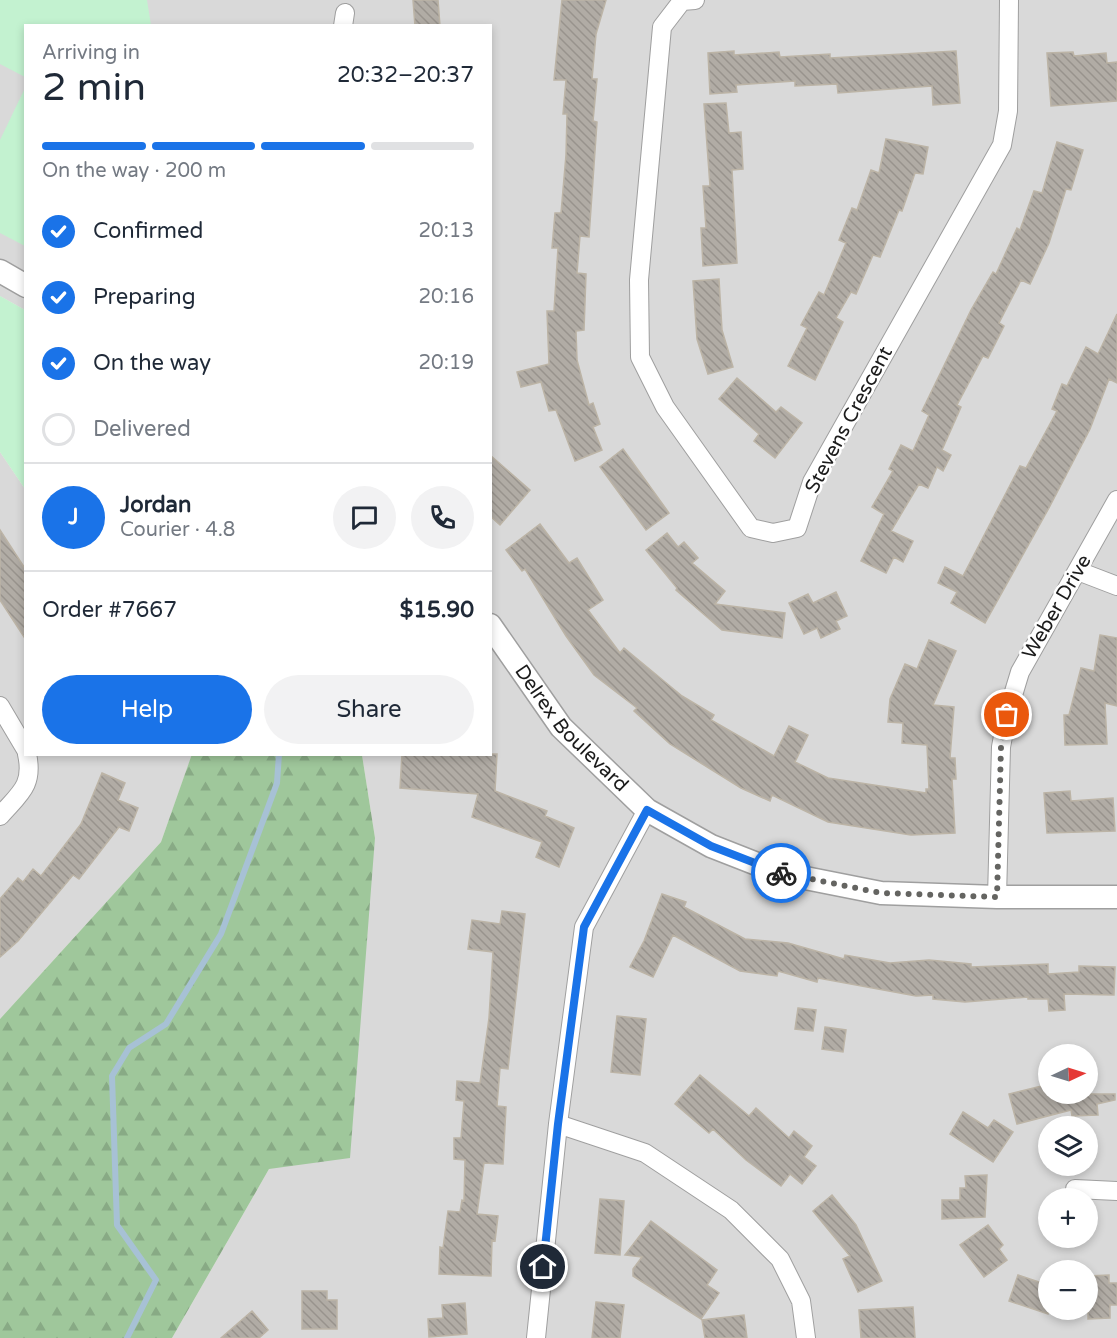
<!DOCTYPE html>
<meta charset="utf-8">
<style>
:root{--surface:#fff;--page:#f2f2f3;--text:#1f2937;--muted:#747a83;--line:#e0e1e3;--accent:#1a73e8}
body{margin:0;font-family:"Varela Round",sans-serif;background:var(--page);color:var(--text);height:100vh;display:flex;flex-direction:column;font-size:22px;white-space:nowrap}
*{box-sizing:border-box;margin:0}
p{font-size:20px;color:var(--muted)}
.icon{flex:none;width:33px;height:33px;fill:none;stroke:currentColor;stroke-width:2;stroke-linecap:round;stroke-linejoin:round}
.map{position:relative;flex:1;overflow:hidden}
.panel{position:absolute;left:24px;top:24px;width:468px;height:732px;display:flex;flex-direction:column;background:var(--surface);border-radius:0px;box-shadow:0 3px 9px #0003}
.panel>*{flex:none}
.needle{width:39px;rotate:86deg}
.fabs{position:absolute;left:1038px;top:1044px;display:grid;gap:12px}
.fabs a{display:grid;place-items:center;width:60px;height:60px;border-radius:50%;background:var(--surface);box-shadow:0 3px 9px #0003;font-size:30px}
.pin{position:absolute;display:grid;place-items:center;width:51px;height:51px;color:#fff;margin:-26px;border:3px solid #fff;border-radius:50%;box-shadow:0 2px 6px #0007}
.courier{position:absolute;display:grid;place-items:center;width:60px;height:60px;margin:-30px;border:4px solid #1a73e8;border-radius:50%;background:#fff;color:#222;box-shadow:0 2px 8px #0007}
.overview em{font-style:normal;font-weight:600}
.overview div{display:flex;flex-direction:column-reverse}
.overview{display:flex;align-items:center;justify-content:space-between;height:102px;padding:0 18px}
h1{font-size:39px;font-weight:600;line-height:45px}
.bar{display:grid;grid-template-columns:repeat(4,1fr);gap:9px 6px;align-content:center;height:72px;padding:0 18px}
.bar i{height:8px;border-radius:4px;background:var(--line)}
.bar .on{background:var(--accent)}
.bar p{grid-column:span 4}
.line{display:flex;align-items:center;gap:15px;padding:0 18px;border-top:2px solid var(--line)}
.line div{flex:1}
.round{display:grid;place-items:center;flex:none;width:63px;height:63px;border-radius:32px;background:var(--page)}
ol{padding:0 18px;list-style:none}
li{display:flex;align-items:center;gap:18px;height:66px}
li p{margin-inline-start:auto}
li .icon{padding:6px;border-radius:50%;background:var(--accent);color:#fff;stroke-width:4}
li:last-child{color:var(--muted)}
li i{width:33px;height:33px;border:3px solid var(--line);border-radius:50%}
.cta{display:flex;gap:12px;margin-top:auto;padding:12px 18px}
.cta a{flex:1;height:69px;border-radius:36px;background:var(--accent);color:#fff;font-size:24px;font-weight:600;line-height:69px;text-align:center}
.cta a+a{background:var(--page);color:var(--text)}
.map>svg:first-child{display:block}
.residential{fill:#d9d9d9;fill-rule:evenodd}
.forest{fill:url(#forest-firs)}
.park{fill:#c3f2d0}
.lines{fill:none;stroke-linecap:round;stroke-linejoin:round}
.stream{stroke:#a7c1d5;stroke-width:6}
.building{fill:url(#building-back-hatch);stroke:#bcb4a6;stroke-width:1.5}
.minor-casing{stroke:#9f9f9f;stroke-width:20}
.tertiary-casing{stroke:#9f9f9f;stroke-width:25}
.minor{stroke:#fff;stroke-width:18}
.tertiary{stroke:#fff;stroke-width:22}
.done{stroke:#646461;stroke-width:6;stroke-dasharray:0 10.8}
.route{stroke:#1a73e8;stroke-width:8}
.labels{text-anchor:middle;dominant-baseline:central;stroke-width:5;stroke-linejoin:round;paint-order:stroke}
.street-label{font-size:20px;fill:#1b1b1b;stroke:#fff}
</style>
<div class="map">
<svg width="1117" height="1338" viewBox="0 0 1117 1338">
<defs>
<pattern id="forest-firs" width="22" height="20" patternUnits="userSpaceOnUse" patternTransform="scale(1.5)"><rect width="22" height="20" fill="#9fc79b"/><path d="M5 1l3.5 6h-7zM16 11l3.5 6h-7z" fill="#88aa85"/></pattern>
<pattern id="building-back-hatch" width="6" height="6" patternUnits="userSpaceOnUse" patternTransform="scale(1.5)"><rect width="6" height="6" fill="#b1aca5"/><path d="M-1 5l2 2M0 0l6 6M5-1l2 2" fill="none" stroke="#98938d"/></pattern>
</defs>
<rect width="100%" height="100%" fill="#ecebe2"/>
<!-- residential -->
<path class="residential" d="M0,0H1117V1338H172L269,1169L375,838L362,755L490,754V26H26L25,310L0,296ZM1048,1054H1088V1094H1048ZM1048,1126H1088V1166H1048ZM1048,1198H1088V1238H1048ZM1048,1270H1088V1310H1048Z
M0,452L25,489L26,754L192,755L161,842L0,1019Z"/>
<!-- forest -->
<path class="forest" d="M192,754L362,755L375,838L350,1158L269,1169L172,1338H0V1019L161,842Z"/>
<!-- park -->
<path class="park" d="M0,0H147L151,25L26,26L25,77L0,64Z
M25,88V246L0,233V140Z
M0,296L25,310V489L0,452Z"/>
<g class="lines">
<!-- stream -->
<path class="stream" d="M127,1338L156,1280L117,1225L112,1076L129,1048L166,1024L221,934L277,783L279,754"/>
</g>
<!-- building -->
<path class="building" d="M413,0H438L440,26H415Z
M562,0H606L596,34L592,79H597L593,121L597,122L589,237L580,236L577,273L586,274L584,330L576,331L577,360L589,405L593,403L600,424L593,427L602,450L575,461L556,410L549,411L541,382L521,387L517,372L549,364L547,311H554L558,248H552L555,213H561L566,155L567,114H563L566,80H554Z
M734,51V55L779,52L780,57L830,54V58L956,51L960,103L933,105L932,86L838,93L837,84L795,86V81L736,85L737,92L710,94L708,53Z
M1073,52L1074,56L1106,53L1107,63L1117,62V101L1051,106L1047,53Z
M726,103L729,133L741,132L743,169L732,170L737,263L703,266L701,228H706L703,186H710L704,104Z
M886,139L928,147L923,174L915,173L902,211L899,210L880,257L873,255L856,294L851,292L836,318L843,322L815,380L788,366L807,328L801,325L819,292L824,295L846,243L839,240L852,208L857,210L871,170L879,173Z
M1057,142L1083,150L1071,190L1066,189L1049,243L1030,284L1021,280L999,323L1004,326L988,358L983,356L957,405L961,407L942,450L951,455L943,471L937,467L928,488L919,484L891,531L913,541L903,562L894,557L886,573L861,561L884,514L872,507L893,471L889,469L901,445L913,451L929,415L922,411L971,310L993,272L996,274L1017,228L1020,230L1034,191L1042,193Z
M719,279L722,330L733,367L708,374L697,339L693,281Z
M1117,314V383L1109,379L1090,429L1050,506L985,623L951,603L957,592L938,583L945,567L963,576L1020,466L1026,468L1057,411L1052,409L1062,384L1067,386L1086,347L1098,354Z
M737,378L776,412L781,407L802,423L775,458L754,441L759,434L719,399Z
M623,449L669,513L646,530L600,467Z
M490,455L530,490L500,525L490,516Z
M540,524L569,563L577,558L603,600L588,610L620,653L624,648L682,696L714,715L711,720L774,756L789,726L808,735L795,762L828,778L926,793V789H929L927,745L902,743L903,723L888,722L890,699L905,664L917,669L929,640L956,651L933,705L954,707L950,758H955L956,779H952L955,833L911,835L828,822L772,795L770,801L741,788L670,744L634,711L637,708L594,675L566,636L525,569L522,571L506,550Z
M0,530L26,570V640L0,600Z
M667,533L678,547L684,542L698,558L692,563L725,591L715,604L785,613L782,638L722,630L676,590L677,588L646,550Z
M836,592L847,616L836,621L840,629L821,638L817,628L804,634L789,603L808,594L813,603Z
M1100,635L1117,638V706L1105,703L1107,744L1065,745L1064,715H1069L1081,668L1094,671Z
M402,754H497L495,791L547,811L545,816L574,828L559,867L536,857L542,842L472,817L478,794L400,788Z
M102,773L125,783L118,800L138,808L129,831L119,827L79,879L73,875L18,941L0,957V899L18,878L23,882L33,869L41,876L81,824Z
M1070,791L1071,801L1113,798L1115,831L1047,833L1044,793Z
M662,894L686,902L684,907L745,939L788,943L844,959L845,955L890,963L929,960L971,964V967L1048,964V974L1079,972V966L1115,967L1114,995L1064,994L1065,1010L1049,1011L1048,999H1028V997L965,1002L933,999V995L916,996L818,978L817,982L778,971L777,976L740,971L673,935L653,977L630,967L644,941Z
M502,911L525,914L508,1069L500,1068L497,1106L506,1107L503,1164L484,1163L477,1214L498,1216L495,1241L492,1240L491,1276L439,1274L440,1247L443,1248L448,1211L460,1212L462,1200L464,1201L465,1160L454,1159V1138H461L464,1101L456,1100L457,1081L480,1083L489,1018L493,952L468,949L472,920L500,924Z
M798,1008L816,1010L813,1031L795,1029Z
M617,1016L646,1019L640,1075L611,1072Z
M825,1027L846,1030L843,1052L822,1049Z
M700,1075L749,1116L756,1108L789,1138L794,1131L812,1146L804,1157L816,1166L802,1184L790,1174L781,1186L746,1160L713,1129L709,1133L675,1104Z
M1046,1085L1048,1094H1115V1100L1097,1104L1098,1115L1072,1116L1071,1110L1017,1124L1009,1094Z
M963,1112L988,1128L994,1120L1013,1132L993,1162L950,1134Z
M987,1175L985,1217L942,1219V1200H960V1188H966L965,1176Z
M832,1195L856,1225L882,1281L858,1292L843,1259L850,1256L813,1211Z
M600,1199L624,1201L620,1255L595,1253Z
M651,1221L717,1270L707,1285L719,1293L701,1319L633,1276V1269L642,1257L625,1255Z
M988,1225L1003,1245L999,1249L1007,1260L984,1277L960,1245Z
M1018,1275L1048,1285V1314L1009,1301Z
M1109,1275V1283H1117V1305H1110V1318L1088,1319V1276Z
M302,1291H327V1300H337V1329H302Z
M596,1302L624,1305L620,1338H592Z
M465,1303L467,1334L429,1337L428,1319L443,1318L442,1305Z
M913,1307L915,1338H861L859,1310Z
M252,1311L268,1330L259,1338H221Z
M744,1315L747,1338H705L702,1320Z"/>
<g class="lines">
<defs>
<path id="minor" d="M695,0L682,1L662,27L639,280L640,357L665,407L751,528L773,533L797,528L812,482L1002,145L1008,111L1009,0
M343,26L345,13
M1078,571L1117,586
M0,706L26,750
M0,816C19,794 34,786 27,754
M997,897L1001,747L1007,715L1020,672L1117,500
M558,1124L645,1153L731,1210L780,1259L801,1301L806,1338
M1075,1189L1117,1191
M536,1338L558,1124L584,927L647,810"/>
<g id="tertiary">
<path d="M0,271L26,286"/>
<path id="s1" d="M490,625L561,727L647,810L711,846L780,873L881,893L997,897H1117"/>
</g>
</defs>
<!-- minor casing -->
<use href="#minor" class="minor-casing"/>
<!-- tertiary casing -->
<use href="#tertiary" class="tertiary-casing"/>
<!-- minor -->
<use href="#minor" class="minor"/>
<!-- tertiary -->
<use href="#tertiary" class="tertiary"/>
</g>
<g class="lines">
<!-- done -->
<path class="done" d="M781,873L881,893L997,897L1001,747L1007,715"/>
<!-- route -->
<path class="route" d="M543,1267L558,1124L584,927L647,810L711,846L781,873"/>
</g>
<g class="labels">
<!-- street labels -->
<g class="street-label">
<text transform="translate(849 420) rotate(-62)">Stevens Crescent</text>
<text transform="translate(1057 607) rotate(-60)">Weber Drive</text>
<text stroke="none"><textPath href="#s1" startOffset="132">Delrex Boulevard</textPath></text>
</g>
</g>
</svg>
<div class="fabs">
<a><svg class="needle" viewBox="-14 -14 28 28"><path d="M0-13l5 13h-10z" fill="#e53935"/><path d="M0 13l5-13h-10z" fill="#747a83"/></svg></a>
<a><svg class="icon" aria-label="layers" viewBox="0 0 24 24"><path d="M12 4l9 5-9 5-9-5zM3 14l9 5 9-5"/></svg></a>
<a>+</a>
<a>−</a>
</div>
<div class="pin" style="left:1007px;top:715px;background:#ea580c"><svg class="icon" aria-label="bag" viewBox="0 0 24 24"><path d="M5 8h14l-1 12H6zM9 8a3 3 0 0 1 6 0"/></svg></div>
<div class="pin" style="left:543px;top:1267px;background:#1f2937"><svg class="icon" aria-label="home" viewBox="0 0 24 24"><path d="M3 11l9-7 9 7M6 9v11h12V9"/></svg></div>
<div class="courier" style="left:781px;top:873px"><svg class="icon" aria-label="bike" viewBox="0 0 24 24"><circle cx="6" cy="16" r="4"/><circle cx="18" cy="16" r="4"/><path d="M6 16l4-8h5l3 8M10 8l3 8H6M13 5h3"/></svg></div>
<section class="panel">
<div class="overview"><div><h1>2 min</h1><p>Arriving in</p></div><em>20:32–20:37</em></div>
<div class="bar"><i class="on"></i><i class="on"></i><i class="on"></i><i></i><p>On the way · 200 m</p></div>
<ol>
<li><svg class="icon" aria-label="check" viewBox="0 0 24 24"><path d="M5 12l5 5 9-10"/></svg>Confirmed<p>20:13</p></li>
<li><svg class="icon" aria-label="check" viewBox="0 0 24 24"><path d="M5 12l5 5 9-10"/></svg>Preparing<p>20:16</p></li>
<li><svg class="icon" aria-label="check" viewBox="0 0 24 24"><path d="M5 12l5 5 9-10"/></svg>On the way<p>20:19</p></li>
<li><i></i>Delivered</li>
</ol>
<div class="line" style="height:108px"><b class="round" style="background:var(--accent);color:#fff">J</b><div><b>Jordan</b><p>Courier · 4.8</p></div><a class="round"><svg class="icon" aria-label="chat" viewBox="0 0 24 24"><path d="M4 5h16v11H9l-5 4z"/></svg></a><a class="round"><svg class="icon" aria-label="phone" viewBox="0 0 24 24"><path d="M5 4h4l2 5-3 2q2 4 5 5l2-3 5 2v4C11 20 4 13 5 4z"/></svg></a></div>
<div class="line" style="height:78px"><div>Order #7667</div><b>$15.90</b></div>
<div class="cta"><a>Help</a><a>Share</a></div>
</section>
</div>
